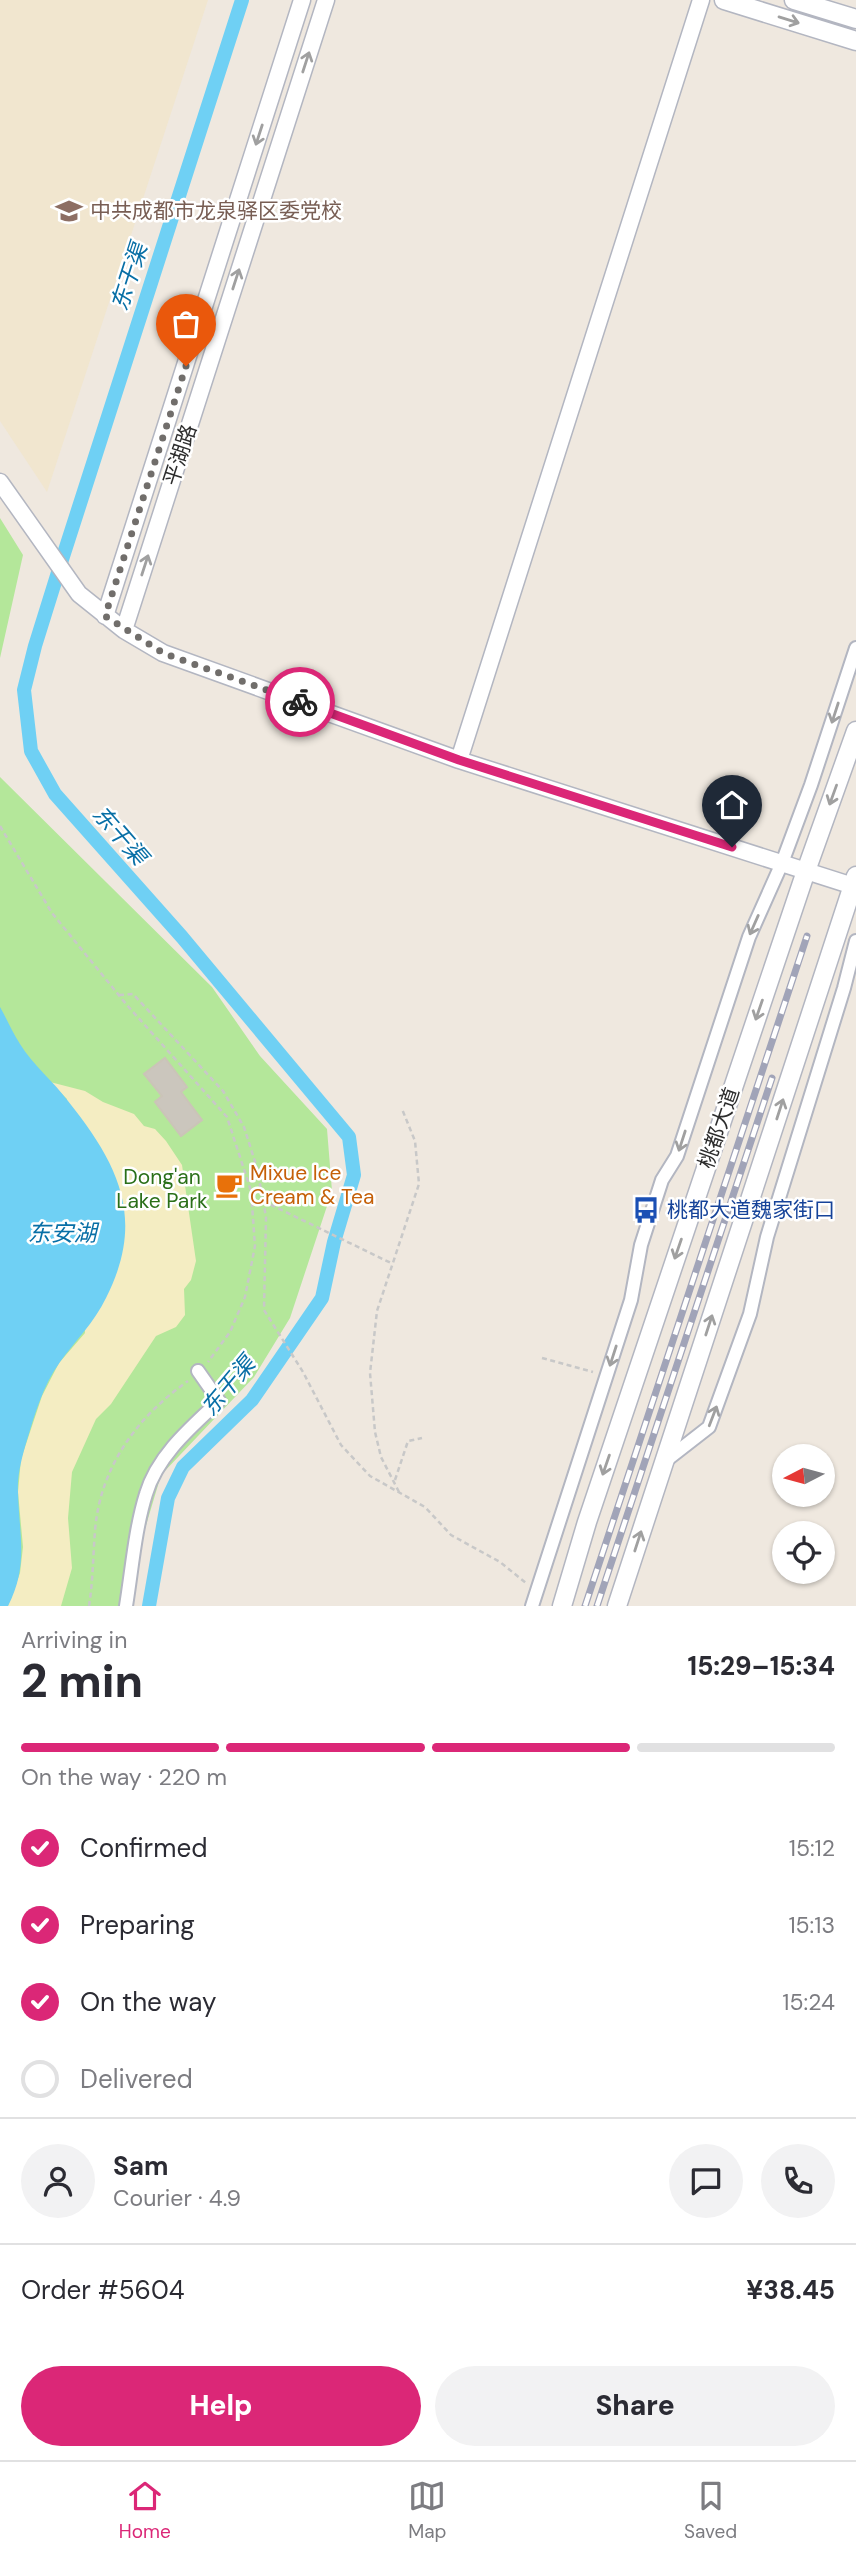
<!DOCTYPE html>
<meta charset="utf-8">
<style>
:root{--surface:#fff;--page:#f2f2f3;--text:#2b2b33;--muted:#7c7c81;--line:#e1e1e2;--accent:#db2777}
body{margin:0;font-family:"DM Sans","Noto Sans SC",sans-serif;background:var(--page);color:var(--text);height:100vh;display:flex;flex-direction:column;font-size:26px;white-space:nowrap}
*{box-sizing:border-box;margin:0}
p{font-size:23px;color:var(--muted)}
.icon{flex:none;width:38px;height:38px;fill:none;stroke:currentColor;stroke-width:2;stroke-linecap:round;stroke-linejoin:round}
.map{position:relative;height:1606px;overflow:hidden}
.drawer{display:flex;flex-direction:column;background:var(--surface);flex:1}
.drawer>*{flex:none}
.needle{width:46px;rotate:264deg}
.tools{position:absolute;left:772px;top:1444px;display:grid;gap:14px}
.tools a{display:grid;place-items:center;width:63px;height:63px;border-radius:50%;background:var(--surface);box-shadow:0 2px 5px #0004;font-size:35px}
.pin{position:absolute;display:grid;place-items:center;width:60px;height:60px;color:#fff;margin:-72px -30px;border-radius:50% 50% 50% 0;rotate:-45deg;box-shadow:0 0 7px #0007}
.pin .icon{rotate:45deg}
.courier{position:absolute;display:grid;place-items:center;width:70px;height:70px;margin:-35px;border:5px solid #db2777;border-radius:50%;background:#fff;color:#222;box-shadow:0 2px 9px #0007}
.headline em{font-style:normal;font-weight:800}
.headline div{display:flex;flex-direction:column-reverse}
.headline{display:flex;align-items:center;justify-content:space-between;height:119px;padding:0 21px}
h1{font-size:46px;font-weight:800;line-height:52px}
.bar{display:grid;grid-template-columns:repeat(4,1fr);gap:10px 7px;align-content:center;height:84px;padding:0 21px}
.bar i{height:9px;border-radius:5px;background:var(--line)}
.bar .current{background:var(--accent)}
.bar p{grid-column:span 4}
.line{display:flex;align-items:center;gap:18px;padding:0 21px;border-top:2px solid var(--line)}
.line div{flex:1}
.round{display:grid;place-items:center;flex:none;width:74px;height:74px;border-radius:37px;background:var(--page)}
ol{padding:0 21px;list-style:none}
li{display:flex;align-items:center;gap:21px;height:77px}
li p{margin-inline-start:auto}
li .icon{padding:7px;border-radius:50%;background:var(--accent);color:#fff;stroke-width:4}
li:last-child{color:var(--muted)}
li i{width:38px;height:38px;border:4px solid var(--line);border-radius:50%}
.primary-button{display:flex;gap:14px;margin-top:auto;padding:14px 21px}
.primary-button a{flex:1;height:80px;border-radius:42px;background:var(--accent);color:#fff;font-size:28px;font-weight:800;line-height:80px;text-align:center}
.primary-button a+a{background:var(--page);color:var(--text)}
.tab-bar{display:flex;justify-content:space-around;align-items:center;height:98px;border-top:2px solid var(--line);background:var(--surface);font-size:19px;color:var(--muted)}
.tab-bar a{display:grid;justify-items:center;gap:4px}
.tab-bar .current{color:var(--accent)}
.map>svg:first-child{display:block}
.education{fill:#f1e6cf}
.green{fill:#b4e79a}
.sand{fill:#f4edc2}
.water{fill:#6fd0f4}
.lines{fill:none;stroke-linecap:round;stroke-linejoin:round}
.canal{stroke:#6fd0f4;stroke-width:14}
.building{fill:#cbc6bd;stroke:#cbc4b8;stroke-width:2}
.minor-casing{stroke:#b3b6c1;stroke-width:16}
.tertiary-casing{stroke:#b3b6c1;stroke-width:19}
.secondary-casing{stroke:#b3b6c1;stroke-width:21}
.path{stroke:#c8c8c8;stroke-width:2.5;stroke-dasharray:5 3.5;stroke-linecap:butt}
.minor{stroke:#fff;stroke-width:12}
.tertiary{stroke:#fff;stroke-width:16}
.secondary{stroke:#fff;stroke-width:18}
.rail-casing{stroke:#a1a4b8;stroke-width:7}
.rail{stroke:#fff;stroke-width:4.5;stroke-dasharray:13;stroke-linecap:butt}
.oneway{stroke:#a0a0a0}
.done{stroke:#716e6b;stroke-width:7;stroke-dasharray:0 12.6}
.route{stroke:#db2777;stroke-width:9}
.labels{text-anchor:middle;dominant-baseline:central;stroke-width:5;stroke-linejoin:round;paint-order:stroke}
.education-label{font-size:21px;fill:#785e54;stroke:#fff;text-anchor:start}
.street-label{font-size:21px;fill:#2d2d2d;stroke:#fff}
.food-label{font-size:21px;fill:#c56008;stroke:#fff;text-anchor:start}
.park-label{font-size:21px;fill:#2a6f18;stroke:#fff}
.transit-label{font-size:21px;fill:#164399;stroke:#fff;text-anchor:start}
.water-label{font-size:23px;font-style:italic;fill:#086fa6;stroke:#fff}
</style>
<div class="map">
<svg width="856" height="1606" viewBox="0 0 856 1606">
<rect width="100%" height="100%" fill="#efe8df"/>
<!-- education -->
<path class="education" d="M0,0H208L47,492L0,421Z"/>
<!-- green -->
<path class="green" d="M0,518L23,555L0,658Z
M0,777L212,987L260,1056L327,1129L332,1191L290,1318L254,1377L161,1475L122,1606H0Z"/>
<!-- sand -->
<path class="sand" d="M50,1082L85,1091L103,1102L134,1114L144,1126L155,1129L166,1141L182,1165L196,1261L191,1280L184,1289L185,1315L176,1327L156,1336L111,1404L96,1419L72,1472L68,1518L72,1568L61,1606H8L20,1573L23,1547L18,1492L21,1459L42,1396L59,1363L85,1333L67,1099Z"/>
<!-- water -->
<path class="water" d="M0,1007C7,1019 12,1032 20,1044C33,1065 53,1081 68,1101C119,1165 146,1219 106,1298C94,1323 75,1341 60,1362C43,1385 35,1414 27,1440C22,1457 17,1475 18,1492C19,1535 29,1565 8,1606H0Z"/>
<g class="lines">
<!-- canal -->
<path class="canal" d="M149,1606L168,1498L183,1467L252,1400L322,1298L334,1242L354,1175L349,1137L182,937L55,794L31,751L24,690L35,646L59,569L242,0"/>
</g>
<!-- building -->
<path class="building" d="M165,1058L187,1087L181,1092L202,1120L181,1136L155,1102L162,1096L144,1074Z"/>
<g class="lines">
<defs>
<path id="minor" d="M664,1462L709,1427L750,1314L767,1237L844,988L856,941
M126,1606C132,1569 135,1529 146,1494C157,1456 191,1427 219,1401L198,1371
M532,1606L631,1300L641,1245L662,1180L677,1156L749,937L782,863L811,785L856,648"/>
<path id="tertiary" d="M0,482L79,594L124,630L163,653L459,760L856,887
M105,616L302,0
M124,630L326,0
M459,760L701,0"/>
<path id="secondary" d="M724,0L856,41
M794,0L856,19
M562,1606L587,1522L806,871L856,731
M617,1606L856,876"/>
</defs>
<!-- minor casing -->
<use href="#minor" class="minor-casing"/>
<!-- tertiary casing -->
<use href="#tertiary" class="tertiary-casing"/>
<!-- secondary casing -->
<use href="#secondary" class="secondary-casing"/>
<!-- path -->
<path class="path" d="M0,826L52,913L126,1004L227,1117L251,1191L255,1246L245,1297L230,1332L208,1362
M119,995L133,994L223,1091L244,1127L257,1168L266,1217L264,1310L303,1372L341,1445L370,1476L425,1507L451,1535L500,1562L526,1583
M263,1201L391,1263
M542,1358L593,1372
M395,1480L408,1441L422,1438
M399,1492L381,1457L375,1432L370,1373L377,1311L419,1184L415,1141L402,1109
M89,1606C93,1581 93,1556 95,1531C100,1467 137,1417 188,1381"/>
<!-- minor -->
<use href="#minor" class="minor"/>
<!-- tertiary -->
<use href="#tertiary" class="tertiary"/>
<!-- secondary -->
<use href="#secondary" class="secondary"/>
<defs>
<path id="rail" d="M585,1606L807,936
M597,1606L772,1078"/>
</defs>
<!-- rail casing -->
<use href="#rail" class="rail-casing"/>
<!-- rail -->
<use href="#rail" class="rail"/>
</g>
<!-- one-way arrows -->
<defs><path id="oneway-shaft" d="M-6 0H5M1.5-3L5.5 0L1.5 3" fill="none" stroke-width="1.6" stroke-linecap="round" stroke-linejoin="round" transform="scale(1.75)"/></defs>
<g class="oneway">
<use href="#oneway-shaft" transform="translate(789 20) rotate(17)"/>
<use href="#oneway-shaft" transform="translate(306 62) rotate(-72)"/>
<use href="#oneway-shaft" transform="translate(259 135) rotate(108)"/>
<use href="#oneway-shaft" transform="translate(236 279) rotate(-72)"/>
<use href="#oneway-shaft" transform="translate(145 565) rotate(-72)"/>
<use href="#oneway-shaft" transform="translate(835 713) rotate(108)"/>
<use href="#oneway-shaft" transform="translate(833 795) rotate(110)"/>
<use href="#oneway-shaft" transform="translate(754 925) rotate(114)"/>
<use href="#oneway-shaft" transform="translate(759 1010) rotate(109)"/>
<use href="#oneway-shaft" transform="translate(780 1109) rotate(-72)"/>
<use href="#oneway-shaft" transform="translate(682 1141) rotate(108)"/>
<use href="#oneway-shaft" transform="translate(678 1249) rotate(109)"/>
<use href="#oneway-shaft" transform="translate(709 1325) rotate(-72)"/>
<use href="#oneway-shaft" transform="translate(613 1356) rotate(108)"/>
<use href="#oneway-shaft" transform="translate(713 1416) rotate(-69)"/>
<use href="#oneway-shaft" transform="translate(606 1465) rotate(109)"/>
<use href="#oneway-shaft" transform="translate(638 1541) rotate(-72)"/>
</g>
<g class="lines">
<!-- done -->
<path class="done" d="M186,366L105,616L163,653L300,702"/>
<!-- route -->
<path class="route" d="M300,702L459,760L732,847"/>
</g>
<!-- icons -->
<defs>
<symbol id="school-bare" viewBox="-9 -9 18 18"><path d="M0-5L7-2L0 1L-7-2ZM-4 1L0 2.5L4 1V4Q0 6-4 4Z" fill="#8d6e63" stroke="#fff" stroke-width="2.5" paint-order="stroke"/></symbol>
<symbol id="cafe-bare" viewBox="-9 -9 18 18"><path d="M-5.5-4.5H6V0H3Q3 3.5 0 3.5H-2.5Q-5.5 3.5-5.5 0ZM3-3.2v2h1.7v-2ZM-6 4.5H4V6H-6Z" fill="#e8710a" stroke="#fff" stroke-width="2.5" paint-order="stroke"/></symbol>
<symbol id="bus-bare" viewBox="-9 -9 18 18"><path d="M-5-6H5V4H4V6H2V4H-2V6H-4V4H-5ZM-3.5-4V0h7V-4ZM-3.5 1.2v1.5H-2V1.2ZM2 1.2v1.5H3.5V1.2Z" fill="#1a4fb4" stroke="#fff" stroke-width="2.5" paint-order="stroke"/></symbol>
</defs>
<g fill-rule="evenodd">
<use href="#school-bare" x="50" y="192" width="38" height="38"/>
<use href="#cafe-bare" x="210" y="1166" width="38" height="38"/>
<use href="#bus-bare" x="627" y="1191" width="38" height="38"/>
</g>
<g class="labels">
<!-- education labels -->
<g class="education-label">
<text x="90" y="211">中共成都市龙泉驿区委党校</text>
</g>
<!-- street labels -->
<g class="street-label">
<text transform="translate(180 455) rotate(-72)">平湖路</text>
<text transform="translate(719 1128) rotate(-71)">桃都大道</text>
</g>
<!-- food labels -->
<g class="food-label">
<text x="250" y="1173">Mixue Ice<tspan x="250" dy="24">Cream &amp; Tea</tspan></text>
</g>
<!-- park labels -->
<g class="park-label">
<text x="162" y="1177">Dong'an<tspan x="162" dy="24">Lake Park</tspan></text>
</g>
<!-- transit labels -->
<g class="transit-label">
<text x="667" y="1210">桃都大道魏家街口</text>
</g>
<!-- water labels -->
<g class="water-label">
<text transform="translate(129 277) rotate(-72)">东干渠</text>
<text transform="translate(120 835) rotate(49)">东干渠</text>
<text x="62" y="1233">东安湖</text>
<text transform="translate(228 1386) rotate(-50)">东干渠</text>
</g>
</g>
</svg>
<div class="tools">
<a><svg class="needle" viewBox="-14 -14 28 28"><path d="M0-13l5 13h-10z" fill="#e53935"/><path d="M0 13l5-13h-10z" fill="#7c7c81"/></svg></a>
<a><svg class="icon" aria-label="locate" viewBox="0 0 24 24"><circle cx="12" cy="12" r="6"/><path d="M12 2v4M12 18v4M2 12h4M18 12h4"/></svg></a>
</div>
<div class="pin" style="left:186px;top:366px;background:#ea580c"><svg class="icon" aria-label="bag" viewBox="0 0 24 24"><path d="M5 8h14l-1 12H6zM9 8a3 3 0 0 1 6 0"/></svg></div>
<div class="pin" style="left:732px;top:847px;background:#1f2937"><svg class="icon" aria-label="home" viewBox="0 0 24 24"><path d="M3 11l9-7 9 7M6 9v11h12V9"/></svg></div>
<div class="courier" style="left:300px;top:702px"><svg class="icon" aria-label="bike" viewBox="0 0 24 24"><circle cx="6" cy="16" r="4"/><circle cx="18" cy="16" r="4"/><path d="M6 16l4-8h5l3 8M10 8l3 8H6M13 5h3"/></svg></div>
</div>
<section class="drawer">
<div class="headline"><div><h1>2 min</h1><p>Arriving in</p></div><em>15:29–15:34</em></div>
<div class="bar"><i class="current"></i><i class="current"></i><i class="current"></i><i></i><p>On the way · 220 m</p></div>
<ol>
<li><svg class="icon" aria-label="check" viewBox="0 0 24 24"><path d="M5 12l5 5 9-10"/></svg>Confirmed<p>15:12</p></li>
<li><svg class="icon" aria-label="check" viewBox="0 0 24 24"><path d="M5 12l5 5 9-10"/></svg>Preparing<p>15:13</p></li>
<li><svg class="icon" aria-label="check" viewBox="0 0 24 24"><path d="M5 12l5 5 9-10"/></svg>On the way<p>15:24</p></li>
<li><i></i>Delivered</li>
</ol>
<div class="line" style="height:126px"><a class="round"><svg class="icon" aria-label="person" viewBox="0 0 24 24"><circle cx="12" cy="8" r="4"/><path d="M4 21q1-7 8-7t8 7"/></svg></a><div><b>Sam</b><p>Courier · 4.9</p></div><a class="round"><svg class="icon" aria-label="chat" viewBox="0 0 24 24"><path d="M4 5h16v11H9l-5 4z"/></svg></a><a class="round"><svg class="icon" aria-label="phone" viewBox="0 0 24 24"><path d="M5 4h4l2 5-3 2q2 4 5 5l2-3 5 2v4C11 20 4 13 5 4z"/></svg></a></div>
<div class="line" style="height:91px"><div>Order #5604</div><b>¥38.45</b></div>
<div class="primary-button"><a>Help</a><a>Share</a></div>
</section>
<nav class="tab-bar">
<a class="current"><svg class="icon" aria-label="home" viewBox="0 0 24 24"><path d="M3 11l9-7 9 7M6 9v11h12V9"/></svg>Home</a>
<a><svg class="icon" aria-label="map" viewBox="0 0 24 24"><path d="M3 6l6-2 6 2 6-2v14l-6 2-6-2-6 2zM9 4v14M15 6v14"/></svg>Map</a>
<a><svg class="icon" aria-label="saved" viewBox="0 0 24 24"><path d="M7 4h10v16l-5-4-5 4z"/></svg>Saved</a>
</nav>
